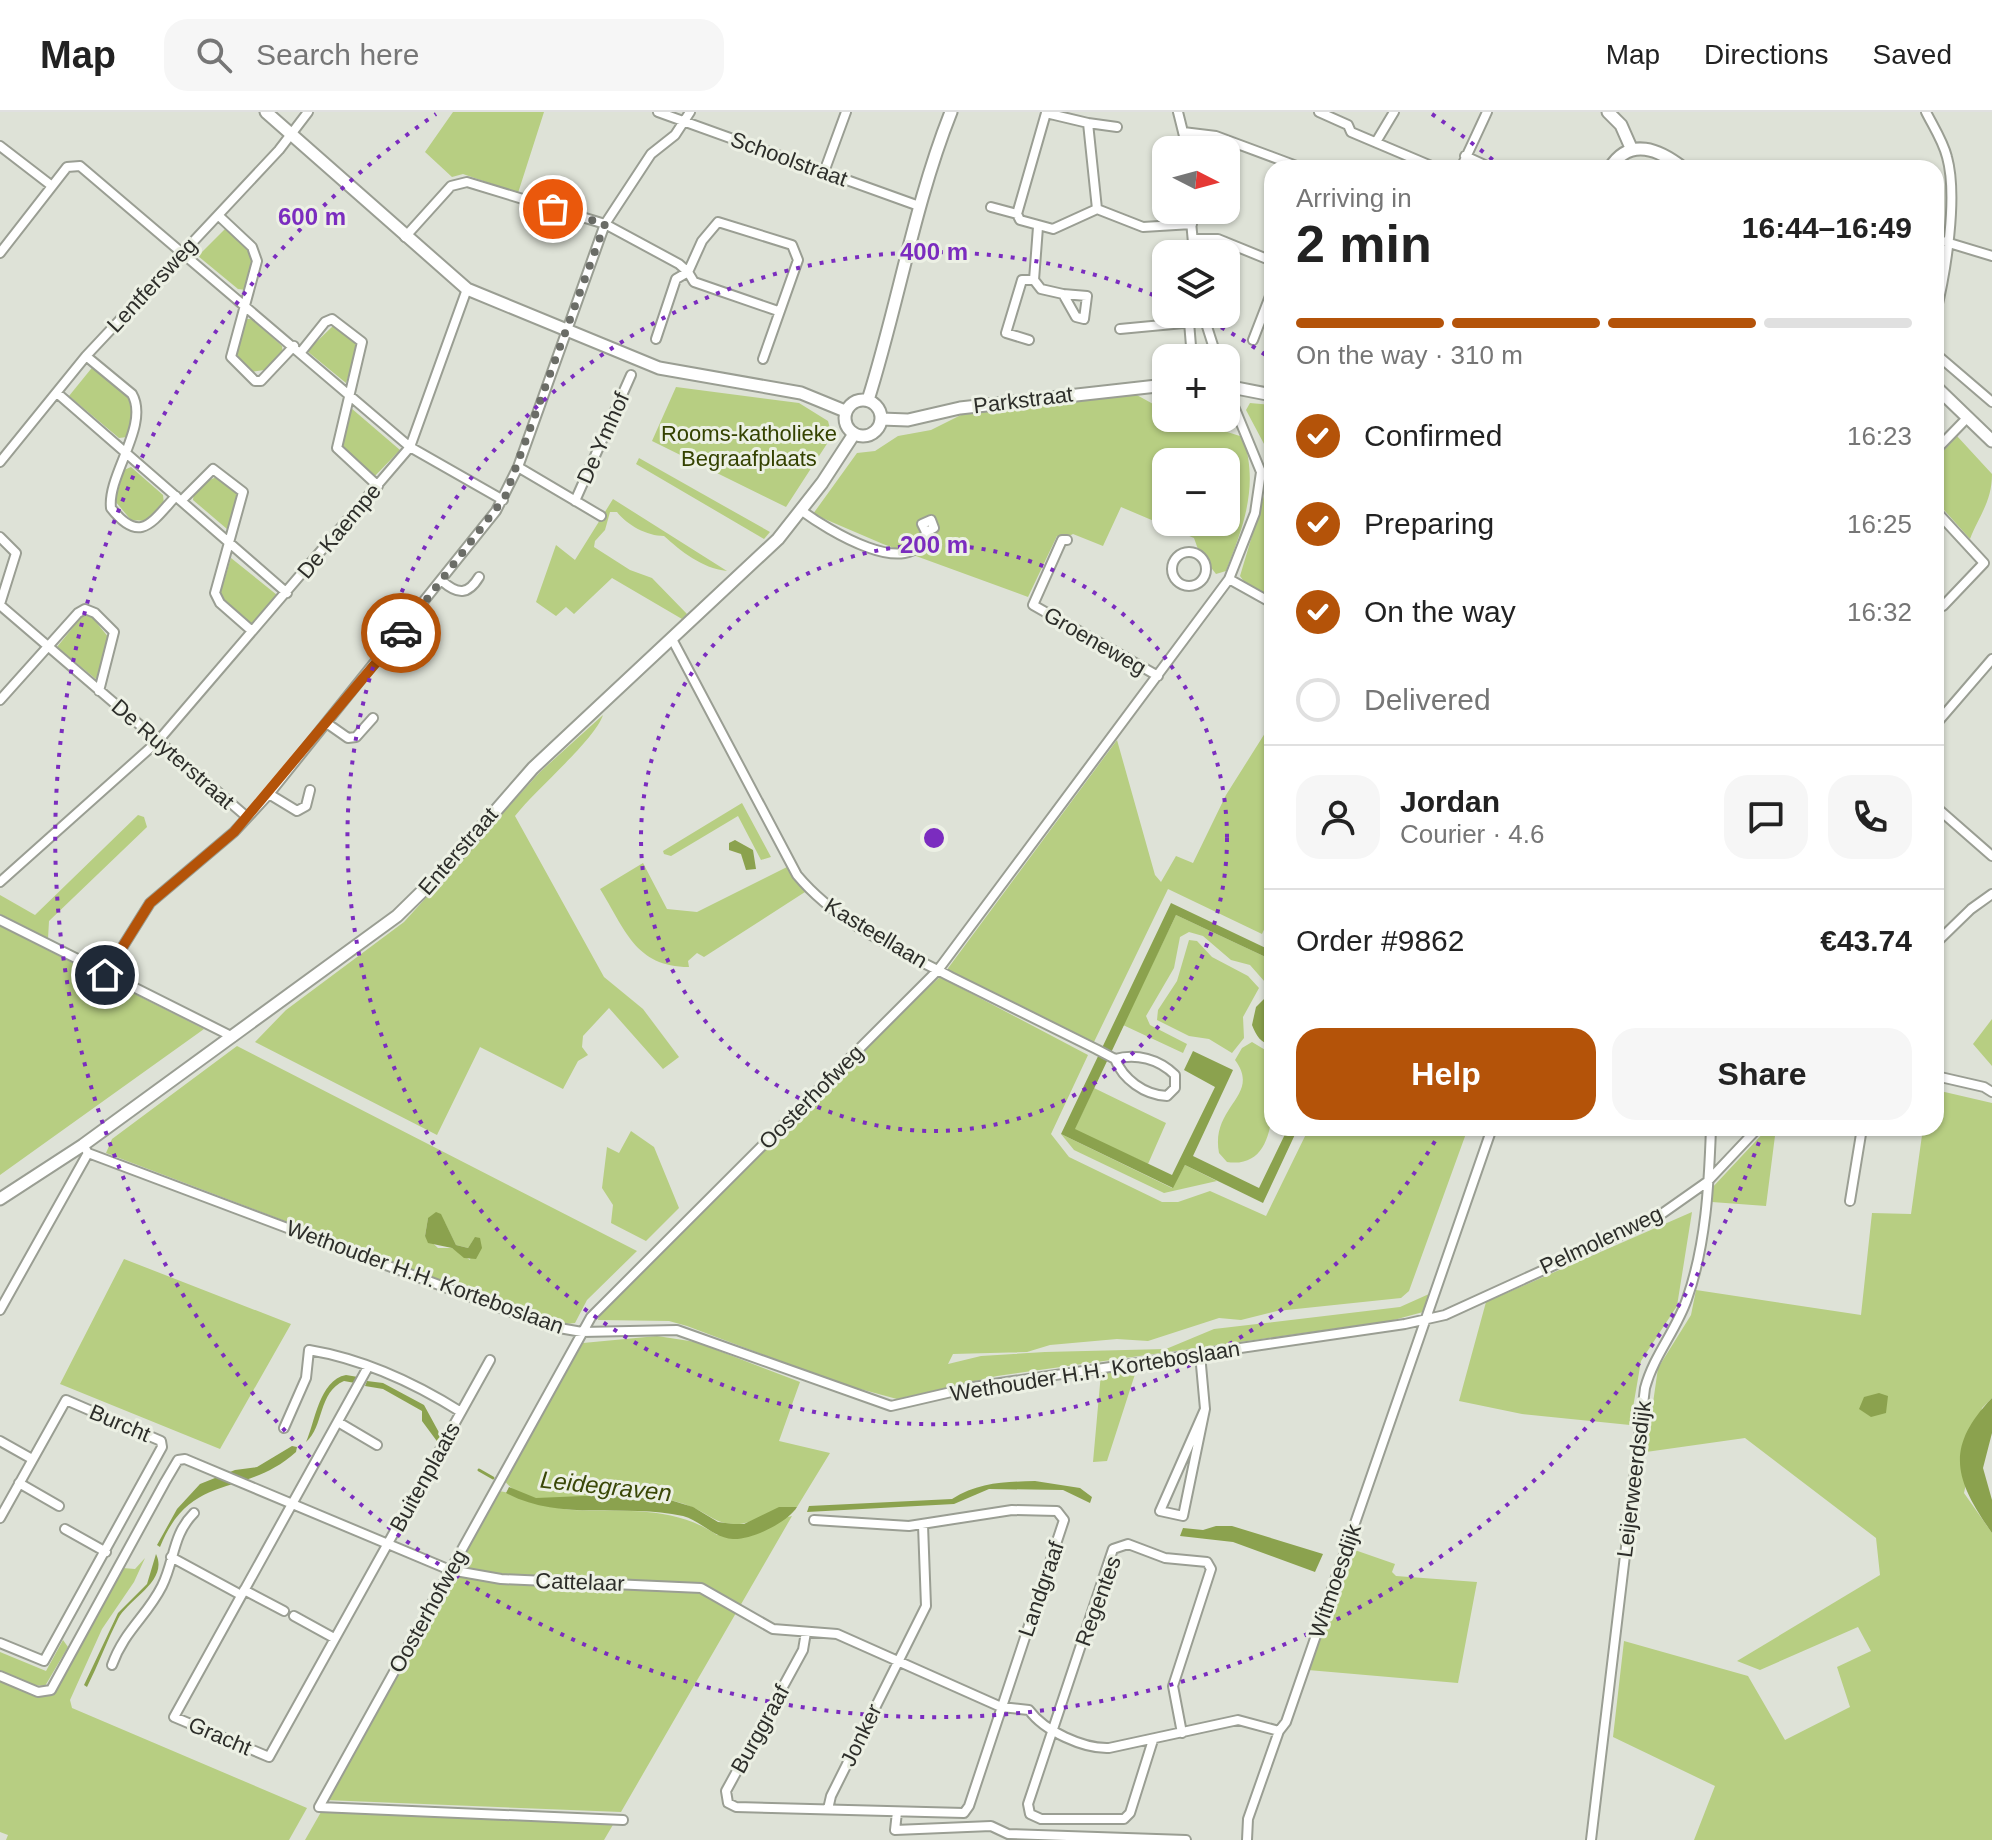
<!DOCTYPE html>
<meta charset="utf-8">
<style>
:root{--surface:#fff;--page:#f6f6f6;--text:#222;--muted:#767676;--line:#e0e0e0;--accent:#b45309}
body{margin:0;font-family:Helvetica,sans-serif;background:var(--page);color:var(--text);height:100vh;display:flex;flex-direction:column;font-size:30px;white-space:nowrap}
*{box-sizing:border-box;margin:0}
p{font-size:26px;color:var(--muted)}
.icon{flex:none;width:44px;height:44px;fill:none;stroke:currentColor;stroke-width:2;stroke-linecap:round;stroke-linejoin:round}
.map{position:relative;flex:1;overflow:hidden}
.details{position:absolute;left:1264px;top:48px;width:680px;height:976px;display:flex;flex-direction:column;background:var(--surface);border-radius:24px;box-shadow:0 2px 6px #0004}
.details>*{flex:none}
.needle{width:52px;rotate:96deg}
.fabs{position:absolute;left:1152px;top:24px;display:grid;gap:16px}
.fabs a{display:grid;place-items:center;width:88px;height:88px;border-radius:16px;background:var(--surface);box-shadow:0 2px 6px #0004;font-size:40px}
.pin{position:absolute;display:grid;place-items:center;width:68px;height:68px;color:#fff;margin:-34px;border:4px solid #fff;border-radius:50%;box-shadow:0 2px 8px #0007}
.courier{position:absolute;display:grid;place-items:center;width:80px;height:80px;margin:-40px;border:6px solid #b45309;border-radius:50%;background:#fff;color:#222;box-shadow:0 2px 10px #0007}
.overview em{font-style:normal;font-weight:600}
.overview div{display:flex;flex-direction:column-reverse}
.overview{display:flex;align-items:center;justify-content:space-between;height:136px;padding:0 32px}
h1{font-size:52px;font-weight:600;line-height:60px}
.bar{display:grid;grid-template-columns:repeat(4,1fr);gap:12px 8px;align-content:center;height:96px;padding:0 32px}
.bar i{height:10px;border-radius:6px;background:var(--line)}
.bar .on{background:var(--accent)}
.bar p{grid-column:span 4}
.line{display:flex;align-items:center;gap:20px;padding:0 32px;border-top:2px solid var(--line)}
.line div{flex:1}
.round{display:grid;place-items:center;flex:none;width:84px;height:84px;border-radius:24px;background:var(--page)}
ol{padding:0 32px;list-style:none}
li{display:flex;align-items:center;gap:24px;height:88px}
li p{margin-inline-start:auto}
li .icon{padding:8px;border-radius:50%;background:var(--accent);color:#fff;stroke-width:4}
li:last-child{color:var(--muted)}
li i{width:44px;height:44px;border:4px solid var(--line);border-radius:50%}
.button{display:flex;gap:16px;margin-top:auto;padding:16px 32px}
.button a{flex:1;height:92px;border-radius:24px;background:var(--accent);color:#fff;font-size:32px;font-weight:600;line-height:92px;text-align:center}
.button a+a{background:var(--page);color:var(--text)}
header{display:flex;align-items:center;gap:48px;box-sizing:border-box;height:112px;padding:0 40px;background:var(--surface);border-bottom:2px solid var(--line)}
header strong{font-size:38px}
nav{display:flex;gap:44px;margin-inline-start:auto;font-size:28px}
.search{width:560px;height:72px;background:var(--page);display:flex;align-items:center;gap:20px;box-sizing:border-box;padding:0 28px;border-radius:24px;color:var(--muted);font-size:30px}
.map>svg:first-child{display:block}
.green{fill:#b7ce82;fill-rule:evenodd}
.water{fill:#8ba24e}
.lines{fill:none;stroke-linecap:round;stroke-linejoin:round}
.stream{stroke:#8ba24e;stroke-width:3}
.street-casing{stroke:#9a9e93;stroke-width:12}
.secondary-casing{stroke:#9a9e93;stroke-width:15}
.street{stroke:#fff;stroke-width:8}
.secondary{stroke:#fff;stroke-width:11}
.done{stroke:#6b6d67;stroke-width:8;stroke-dasharray:0 14.4}
.route{stroke:#b45309;stroke-width:10}
.ring{fill:none;stroke:#7b2cbf;stroke-width:4;stroke-dasharray:4 8}
.labels{text-anchor:middle;dominant-baseline:central;stroke-width:6;stroke-linejoin:round;paint-order:stroke}
.street-label{font-size:22px;fill:#2d2e2a;stroke:#ecf0e4}
.park-label{font-size:22px;fill:#344200;stroke:#ecf0e4}
.water-label{font-size:24px;font-style:italic;fill:#3a4807;stroke:#ecf0e4}
.centre{fill:#7b2cbf;stroke:#ecf0e4;stroke-width:4}
.ring-label{font-size:24px;text-anchor:middle;font-weight:bold;fill:#7b2cbf;stroke:#ecf0e4;stroke-width:6;stroke-linejoin:round;paint-order:stroke}
</style>
<header>
<strong>Map</strong>
<div class="search"><svg class="icon" aria-label="search" viewBox="0 0 24 24"><circle cx="10" cy="10" r="6"/><path d="M15 15l6 6"/></svg>Search here</div>
<nav><a>Map</a><a>Directions</a><a>Saved</a></nav>
</header>
<div class="map">
<svg width="1992" height="1728" viewBox="0 0 1992 1728">
<rect width="100%" height="100%" fill="#dee2d7"/>
<!-- green -->
<path class="green" d="M453,0H544L518,81L463,62L452,65L425,40Z
M227,115L252,137L253,157L246,178L238,177L198,144Z
M244,207H252L282,234L283,243L271,257L251,260C228,240 236,233 244,207Z
M334,213L359,233L346,271L307,239Z
M95,252C129,281 140,279 127,325L119,326L69,284Z
M676,275L799,291L828,309L832,324L786,395L652,329Z
M1133,281L1166,299V306H1182L1181,311L1193,315L1196,310L1243,325C1259,374 1244,413 1226,459L1216,462L1199,440L1194,426L1121,395L1103,434L1073,422L1065,426L1057,424L1028,485L883,432L813,402L857,341L875,339L898,324L931,318L967,300ZM1166,350H1226V410H1166Z
M1250,291L1272,293V347L1246,298Z
M351,296L400,338L372,367L339,335Z
M1957,324L1992,362C1992,389 1980,402 1970,427L1936,389V347Z
M639,346L770,420L764,427L636,352Z
M131,355L163,383L164,392L149,409L131,408L115,389L124,358Z
M219,364L240,378L227,417L193,388L194,380L207,369Z
M1269,367L1272,368V486L1245,471L1240,464Z
M613,387L727,459C701,456 681,439 664,424C647,424 627,413 617,400H610L605,418L595,429L594,435L630,458L652,466L687,502L682,507L612,466L574,502L566,495L556,504L536,490L556,433L575,448Z
M231,446L277,483L251,513L219,485Z
M83,503L92,505L109,526L97,568L57,535Z
M603,603C594,629 536,677 515,704L604,865L643,897L679,945L663,957L609,896L583,924L582,935L588,943L578,949L563,977L480,935L437,1023L255,930L286,898L404,810L540,660Z
M1272,610V800L1262,822L1168,777L1093,932L946,859L1117,628L1155,763L1161,770L1176,744L1193,751L1226,683Z
M742,691L771,745L761,748L738,704L671,744L664,742L663,739Z
M138,703L144,705L147,715L49,809L48,827L0,802V783L35,803Z
M643,751L667,797L697,800L787,755L805,780L704,845L697,841L688,849L689,855C635,855 625,817 600,777Z
M1176,803L1272,848V878L1250,853L1231,848L1203,824L1189,820L1180,825L1174,856L1146,904L1150,913L1187,932L1183,941L1123,913Z
M0,814L204,917L0,1063Z
M1189,828L1197,829L1212,845L1248,864L1259,876L1243,905L1244,926L1232,941L1209,927L1189,924L1157,908L1158,898L1177,869Z
M940,865L1088,943L1051,1022L1069,1045L1162,1090H1178L1210,1079L1266,1104L1309,1016H1468L1409,1179L1401,1186L1277,1199L1241,1208L1219,1206L1148,1229L1117,1227L1050,1233L1027,1240L953,1242L948,1252L981,1244L1045,1240L1166,1237L1214,1217L1400,1195L1429,1182L1423,1200L1390,1209L997,1264L897,1287L838,1271L687,1214L669,1209L598,1208L599,1203L829,967Z
M1992,907V954L1973,932Z
M1252,930L1272,942C1272,977 1283,1058 1227,1050L1219,1041C1210,994 1262,984 1235,948L1242,936Z
M237,934L637,1139L587,1188L575,1211L558,1213L106,1041L112,1027ZM428,1106L445,1111L456,1133L468,1136L474,1127L470,1148L452,1136H438L425,1124Z
M1094,976L1166,1011L1148,1052L1074,1018Z
M1936,978L1992,991V1286L1982,1296L1964,1381L1992,1421V1728H1694L1715,1674L1613,1625L1624,1529L1748,1564L1785,1628L1850,1595L1837,1555L1871,1539L1858,1515L1760,1558L1737,1549L1880,1463L1876,1426L1745,1326L1646,1340L1658,1256L1691,1203L1696,1178L1861,1203L1872,1101L1911,1102L1923,1016H1936Z
M1768,1016H1776L1766,1094L1712,1090L1711,1077Z
M631,1019L654,1035L679,1096L646,1129L611,1111L613,1093L602,1076L607,1035L619,1041Z
M1061,1022L1172,1076L1185,1053L1217,1069L1164,1081L1074,1038Z
M1692,1100L1677,1194L1641,1249L1630,1313L1522,1302L1459,1289L1486,1190Z
M124,1147L291,1212L220,1337L60,1272Z
M657,1224L696,1230L800,1270L779,1329L830,1341L797,1395C769,1395 754,1414 733,1412C717,1412 708,1402 694,1396C669,1384 636,1384 609,1383C577,1383 527,1400 504,1368L583,1231Z
M1137,1256L1107,1349L1093,1350L1101,1261Z
M499,1379C523,1383 547,1396 572,1398C623,1400 673,1393 717,1423L792,1404L621,1700L325,1688Z
M1349,1436L1395,1452L1392,1460L1396,1464L1477,1470L1458,1571L1308,1558Z
M145,1446L134,1470L102,1517L70,1588L72,1596L307,1696L289,1728H6L8,1723L0,1720V1569L39,1585L52,1583L123,1456L135,1457Z
M63,1528L68,1535L45,1574L33,1573L0,1559V1540L46,1559Z
M321,1700L614,1711L604,1728H305Z"/>
<!-- water -->
<path class="water" d="M735,728L753,738L756,757L746,758L741,742L729,738V731Z
M1171,791L1272,839V848L1176,803L1075,1017L1172,1063L1215,975L1184,958L1193,939L1233,958L1193,1044L1259,1076L1288,1016H1298L1263,1091L1185,1053L1173,1076L1061,1022Z
M1272,879V933C1261,932 1256,923 1252,913L1256,895Z
M436,1100L441,1102L456,1133L468,1136L475,1125L480,1126L482,1136L476,1147L464,1146L452,1136L428,1131L425,1124L428,1106Z
M346,1263L358,1265L355,1271L344,1269C318,1280 324,1315 306,1330C315,1311 319,1268 346,1263Z
M367,1269L383,1271L424,1293L442,1326L439,1332L422,1309V1299L383,1277L365,1274Z
M1879,1281L1888,1284L1886,1301L1871,1305L1859,1297L1864,1285Z
M1992,1286V1321L1983,1356L1992,1388V1421C1956,1369 1943,1337 1992,1286Z
M292,1334L297,1335L296,1340C244,1387 191,1358 160,1435L157,1433L177,1397L200,1372L235,1358L257,1355Z
M1035,1369L1080,1376L1092,1385L1090,1391L1063,1378L989,1377L954,1392L807,1400L809,1394L952,1387C979,1370 1005,1370 1035,1369Z
M509,1375L536,1386L607,1383L670,1388L693,1395L718,1410L733,1412H744L779,1395H797C788,1410 752,1428 733,1427C714,1426 701,1409 683,1404C624,1391 560,1410 506,1381Z
M1216,1414H1232L1323,1442L1315,1460L1233,1430L1180,1424L1183,1416L1203,1418Z
M156,1442C169,1469 128,1487 118,1507C107,1529 98,1553 87,1575L84,1573L118,1501L147,1472Z"/>
<g class="lines">
<!-- stream -->
<path class="stream" d="M479,1358L493,1366"/>
<defs>
<path id="street" d="M658,0L919,94
M1178,0L1184,24L1182,38
M1319,0L1348,13L1351,20L1436,56
M1926,0C1933,14 1943,29 1947,45C1958,85 1946,160 1936,200
M1046,1L1088,11L1097,97L1053,117L1020,108L1017,102Z
M1088,11L1117,15
M1183,20L1216,24L1302,56
M1376,30L1394,0
M0,34L52,74
M1465,44L1491,56
M1461,56L1487,0
M824,60L846,0
M991,95L1017,102
M1097,97L1143,115L1192,112
M1190,98L1194,142
M219,104L252,135L257,149L231,245L255,269H261L294,234
M1038,115L1034,168L1041,177L1063,182L1076,205L1084,207L1087,184L1063,182
M405,125L451,74L467,70L605,112L679,152L688,160L702,129L718,110L792,133L798,148L763,247
M1194,127H1218L1272,149
M1936,127L1992,144
M0,141L67,55L80,54L410,335L503,388
M1203,202L1217,246
M1189,210L1192,246
M1120,217L1205,209
M656,227L676,167L688,160L694,170L778,199
M1029,228L1006,221L1022,168H1034
M1253,228L1272,179
M301,240L325,210L332,207L362,230L337,336L378,374
M1936,242L1992,290
M86,244L132,282C150,313 107,363 111,396C140,433 152,410 176,384
M57,281L287,481
M1936,338L1968,305
M0,350L86,244L279,38L308,0
M518,355L601,404
M182,388L213,357L243,380L215,481L220,491L252,519
M575,389L631,263
M802,399C825,416 913,472 926,420L934,416L931,408L922,412L926,420
M1936,399L1984,451L1943,494
M0,425L16,441L0,492
M1067,428H1062L1033,493L1158,564
M1172 457a17 17 0 1 1 34 0a17 17 0 1 1-34 0Z
M1229,467L1272,491
M442,469C458,483 468,483 479,465
M0,493L247,705
M672,527L797,763C837,811 897,837 951,865C999,889 1047,913 1096,937L1115,947C1136,941 1159,947 1175,963V976L1167,984C1144,983 1123,967 1115,947
M384,543C402,556 410,552 422,536
M0,588L78,501L85,497L95,501L114,520L99,579
M328,612L348,626L356,625L373,606
M1936,612L1992,547
M269,682L297,699L306,694L310,678
M1936,695L1992,744
M0,770L158,629L410,335L467,177
M0,808L233,925
M1936,831L1971,797L1992,782
M105,863L150,791L234,720L269,682L496,399L518,355L605,112L651,42L675,23L690,0
M1936,964L1984,975L1992,980
M83,1033L88,1041L548,1214L582,1220L677,1218L891,1294L973,1275L1405,1212L1445,1203L1653,1108L1707,1070L1758,1016
M1850,1089L1862,1016
M0,1198L88,1041
M1200,1242L1205,1297L1160,1399L1183,1404L1205,1297
M368,1255L174,1605L269,1645L490,1248
M338,1310L377,1333
M284,1316L306,1266L309,1238C363,1247 415,1271 461,1300
M0,1329L32,1347
M19,1371L59,1394
M0,1406L66,1288L161,1329L162,1335L44,1549L0,1531
M65,1417L106,1440
M171,1445L241,1483
M244,1478L284,1499
M294,1504L334,1526
M806,1520L803,1538L726,1679L728,1691L736,1695L964,1701L969,1694L1064,1408L1057,1399L1012,1398L909,1414L814,1408
M112,1553C124,1519 147,1504 162,1474C175,1448 172,1423 194,1401
M0,1564L38,1580L51,1578L165,1370L178,1348L185,1347L450,1458L501,1467L701,1476L773,1517L837,1522L1001,1595L1029,1598C1044,1619 1084,1637 1109,1636L1238,1608L1279,1619
M1153,1628L1130,1701L1124,1707H1041L1030,1702L1028,1692L1113,1437L1128,1432L1165,1446L1207,1450L1211,1457L1173,1574L1182,1621
M828,1697L831,1684L926,1494L923,1413
M897,1700L895,1718L991,1714L1008,1722L1186,1728
M623,1708L319,1695L591,1205L938,858L1229,467L1255,401L1261,360L1226,275
M1247,1728L1248,1707L1279,1619L1286,1610L1492,1016
M1591,1728L1645,1276C1654,1243 1676,1219 1687,1187C1706,1133 1709,1073 1711,1016"/>
<path id="secondary" d="M266,0L467,177L659,256L801,281L845,299
M1608,0L1621,13L1632,38
M1610,56C1630,24 1660,38 1683,56
M1226,274L1272,283
M1936,275L1992,329
M845 306a18 18 0 1 1 36 0a18 18 0 1 1-36 0Z
M868,288C898,193 914,93 951,0
M881,307L908,308L960,296L1166,273
M0,1087L83,1033L397,804L445,757L533,656L778,427L822,371L854,322"/>
</defs>
<!-- street casing -->
<use href="#street" class="street-casing"/>
<!-- secondary casing -->
<use href="#secondary" class="secondary-casing"/>
<!-- street -->
<use href="#street" class="street"/>
<!-- secondary -->
<use href="#secondary" class="secondary"/>
</g>
<g class="lines">
<!-- done -->
<path class="done" d="M401,521L505,385L605,112L553,97"/>
<!-- route -->
<path class="route" d="M105,863L150,791L234,720L401,521"/>
</g>
<!-- distance rings -->
<g class="ring">
<circle cx="934" cy="726" r="293"/>
<path d="M1441 1019A586 586 0 1 1 1163 187M1200 204A586 586 0 0 1 1270 246"/>
<path d="M1763 1019A879 879 0 1 1 436 2M1432 2A879 879 0 0 1 1499 53"/>
</g>
<g class="labels">
<!-- street labels -->
<g class="street-label">
<text transform="translate(789 47) rotate(20)">Schoolstraat</text>
<text transform="translate(152 173) rotate(-47)">Lentfersweg</text>
<text transform="translate(1023 288) rotate(-7)">Parkstraat</text>
<text transform="translate(603 326) rotate(-66)">De Ymhof</text>
<text transform="translate(339 419) rotate(-50)">De Kaempe</text>
<text transform="translate(1095 529) rotate(30)">Groeneweg</text>
<text transform="translate(173 642) rotate(41)">De Ruyterstraat</text>
<text transform="translate(458 739) rotate(-49)">Enterstraat</text>
<text transform="translate(876 821) rotate(31)">Kasteellaan</text>
<text transform="translate(811 985) rotate(-45)">Oosterhofweg</text>
<text transform="translate(1601 1128) rotate(-25)">Pelmolenweg</text>
<text transform="translate(425 1165) rotate(20)">Wethouder H.H. Korteboslaan</text>
<text transform="translate(1095 1259) rotate(-9)">Wethouder H.H. Korteboslaan</text>
<text transform="translate(120 1311) rotate(23)">Burcht</text>
<text transform="translate(425 1365) rotate(-61)">Buitenplaats</text>
<text transform="translate(1634 1367) rotate(-83)">Leijerweerdsdijk</text>
<text transform="translate(1335 1469) rotate(-71)">Witmoesdijk</text>
<text transform="translate(580 1470) rotate(2)">Cattelaar</text>
<text transform="translate(1041 1477) rotate(-71)">Landgraaf</text>
<text transform="translate(1098 1489) rotate(-70)">Regentes</text>
<text transform="translate(428 1499) rotate(-61)">Oosterhofweg</text>
<text transform="translate(760 1617) rotate(-61)">Burggraaf</text>
<text transform="translate(861 1623) rotate(-64)">Jonker</text>
<text transform="translate(220 1624) rotate(23)">Gracht</text>
</g>
<!-- park labels -->
<g class="park-label">
<text x="749" y="321">Rooms-katholieke<tspan x="749" dy="25">Begraafplaats</tspan></text>
</g>
<!-- water labels -->
<g class="water-label">
<text transform="translate(606 1374) rotate(6)">Leidegraven</text>
</g>
</g>
<circle cx="934" cy="726" r="12" class="centre"/>
<g class="ring-label">
<text x="312" y="113">600 m</text>
<text x="934" y="148">400 m</text>
<text x="934" y="441">200 m</text>
</g>
</svg>
<div class="fabs">
<a><svg class="needle" viewBox="-14 -14 28 28"><path d="M0-13l5 13h-10z" fill="#e53935"/><path d="M0 13l5-13h-10z" fill="#767676"/></svg></a>
<a><svg class="icon" aria-label="layers" viewBox="0 0 24 24"><path d="M12 4l9 5-9 5-9-5zM3 14l9 5 9-5"/></svg></a>
<a>+</a>
<a>−</a>
</div>
<div class="pin" style="left:553px;top:97px;background:#ea580c"><svg class="icon" aria-label="bag" viewBox="0 0 24 24"><path d="M5 8h14l-1 12H6zM9 8a3 3 0 0 1 6 0"/></svg></div>
<div class="pin" style="left:105px;top:863px;background:#1f2937"><svg class="icon" aria-label="home" viewBox="0 0 24 24"><path d="M3 11l9-7 9 7M6 9v11h12V9"/></svg></div>
<div class="courier" style="left:401px;top:521px"><svg class="icon" aria-label="car" viewBox="0 0 24 24"><path d="M5 17H2v-5l4-1 3-4h7l3 4 3 1v5h-3M9 17h6M6 11h13"/><circle cx="7" cy="17" r="2"/><circle cx="17" cy="17" r="2"/></svg></div>
<section class="details">
<div class="overview"><div><h1>2 min</h1><p>Arriving in</p></div><em>16:44–16:49</em></div>
<div class="bar"><i class="on"></i><i class="on"></i><i class="on"></i><i></i><p>On the way · 310 m</p></div>
<ol>
<li><svg class="icon" aria-label="check" viewBox="0 0 24 24"><path d="M5 12l5 5 9-10"/></svg>Confirmed<p>16:23</p></li>
<li><svg class="icon" aria-label="check" viewBox="0 0 24 24"><path d="M5 12l5 5 9-10"/></svg>Preparing<p>16:25</p></li>
<li><svg class="icon" aria-label="check" viewBox="0 0 24 24"><path d="M5 12l5 5 9-10"/></svg>On the way<p>16:32</p></li>
<li><i></i>Delivered</li>
</ol>
<div class="line" style="height:144px"><a class="round"><svg class="icon" aria-label="person" viewBox="0 0 24 24"><circle cx="12" cy="8" r="4"/><path d="M4 21q1-7 8-7t8 7"/></svg></a><div><b>Jordan</b><p>Courier · 4.6</p></div><a class="round"><svg class="icon" aria-label="chat" viewBox="0 0 24 24"><path d="M4 5h16v11H9l-5 4z"/></svg></a><a class="round"><svg class="icon" aria-label="phone" viewBox="0 0 24 24"><path d="M5 4h4l2 5-3 2q2 4 5 5l2-3 5 2v4C11 20 4 13 5 4z"/></svg></a></div>
<div class="line" style="height:104px"><div>Order #9862</div><b>€43.74</b></div>
<div class="button"><a>Help</a><a>Share</a></div>
</section>
</div>
